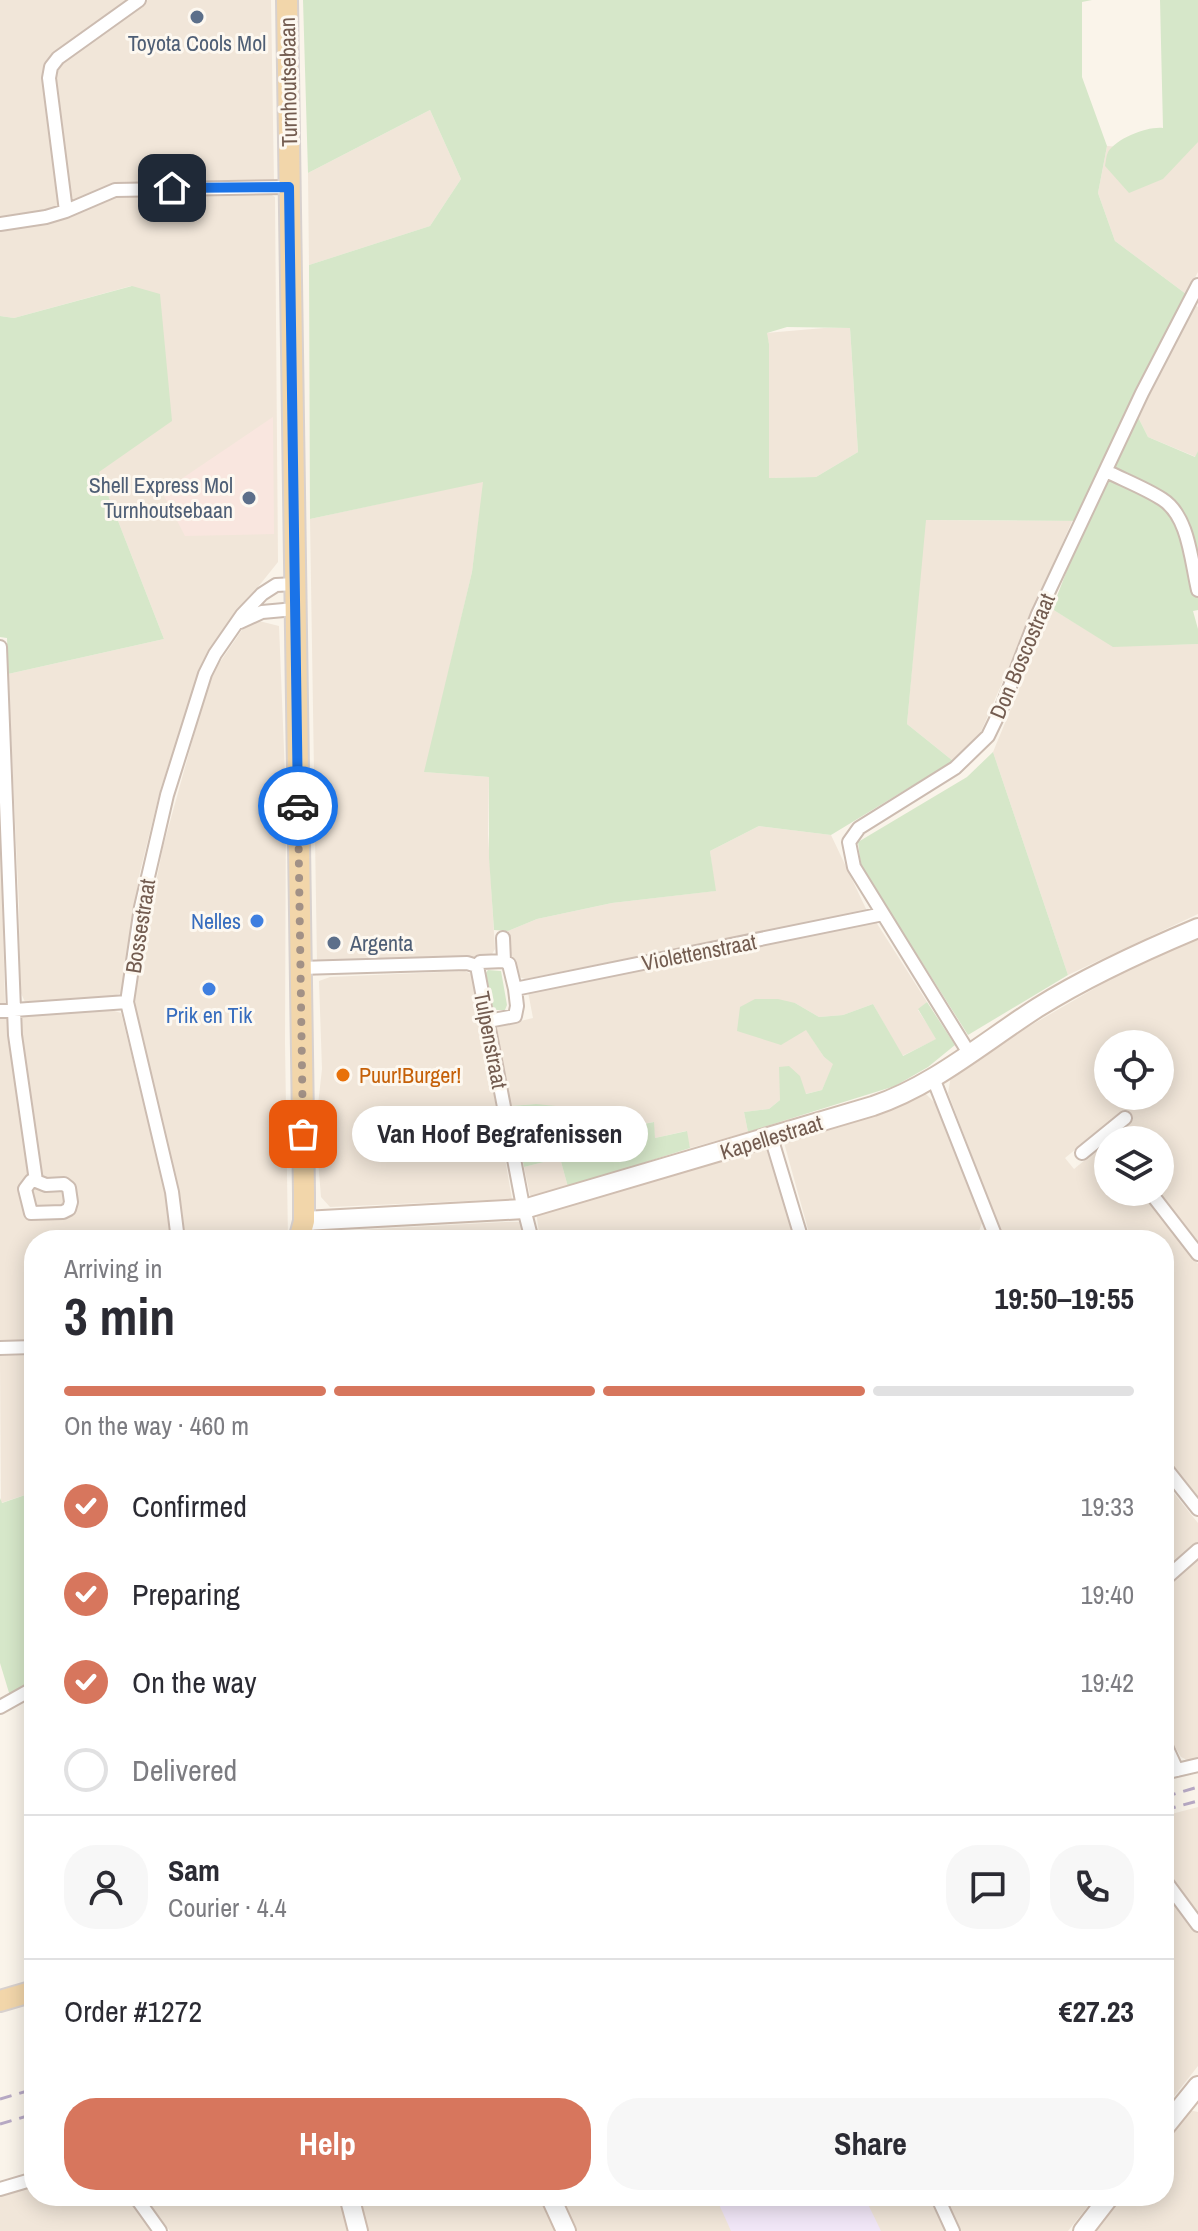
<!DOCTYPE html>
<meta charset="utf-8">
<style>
:root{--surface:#fff;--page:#f7f7f7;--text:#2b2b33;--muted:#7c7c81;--line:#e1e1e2;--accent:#d7765d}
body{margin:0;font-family:"Archivo Narrow",sans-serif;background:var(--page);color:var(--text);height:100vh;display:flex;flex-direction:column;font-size:30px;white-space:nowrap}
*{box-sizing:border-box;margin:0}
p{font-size:26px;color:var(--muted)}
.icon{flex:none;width:44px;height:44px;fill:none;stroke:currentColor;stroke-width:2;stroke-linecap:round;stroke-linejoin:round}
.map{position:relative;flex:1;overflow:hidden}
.panel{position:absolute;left:24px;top:1230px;width:1150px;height:976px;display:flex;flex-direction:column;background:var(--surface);border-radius:32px;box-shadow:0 4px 20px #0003}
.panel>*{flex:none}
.tools{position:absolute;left:1094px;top:1030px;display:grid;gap:16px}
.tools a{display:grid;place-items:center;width:80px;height:80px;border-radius:50%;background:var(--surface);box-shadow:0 4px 20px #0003;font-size:40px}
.pin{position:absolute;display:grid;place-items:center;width:68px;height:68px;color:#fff;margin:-34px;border-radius:16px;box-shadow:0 4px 12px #0006}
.courier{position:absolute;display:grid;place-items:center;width:80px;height:80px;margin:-40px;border:6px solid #1a73e8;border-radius:50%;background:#fff;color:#222;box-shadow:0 2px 10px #0007}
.bubble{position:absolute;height:56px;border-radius:28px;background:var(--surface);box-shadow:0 4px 20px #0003;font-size:26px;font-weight:700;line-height:56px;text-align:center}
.head em{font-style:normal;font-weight:700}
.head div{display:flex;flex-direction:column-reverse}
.head{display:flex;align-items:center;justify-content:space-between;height:136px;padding:0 40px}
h1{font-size:52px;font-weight:700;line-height:60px}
.bar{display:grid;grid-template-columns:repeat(4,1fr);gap:12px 8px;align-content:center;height:96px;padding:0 40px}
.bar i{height:10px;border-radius:6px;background:var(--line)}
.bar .selected{background:var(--accent)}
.bar p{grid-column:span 4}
.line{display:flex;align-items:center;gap:20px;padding:0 40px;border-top:2px solid var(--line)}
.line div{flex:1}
.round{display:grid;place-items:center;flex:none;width:84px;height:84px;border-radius:32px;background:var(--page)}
ol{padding:0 40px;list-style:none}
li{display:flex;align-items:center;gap:24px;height:88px}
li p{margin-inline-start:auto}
li .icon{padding:8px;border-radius:50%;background:var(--accent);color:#fff;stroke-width:4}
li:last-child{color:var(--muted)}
li i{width:44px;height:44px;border:4px solid var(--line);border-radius:50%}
.cta{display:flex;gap:16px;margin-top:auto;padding:16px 40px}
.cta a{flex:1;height:92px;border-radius:32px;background:var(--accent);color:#fff;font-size:32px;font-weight:700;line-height:92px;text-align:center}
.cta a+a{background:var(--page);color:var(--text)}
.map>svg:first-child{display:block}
.residential{fill:#f1e6d9;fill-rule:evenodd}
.commercial{fill:#f9e6df}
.education{fill:#f1e6f7}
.green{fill:#d6e7c9;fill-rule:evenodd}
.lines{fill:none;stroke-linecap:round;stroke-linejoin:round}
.street-casing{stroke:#ccbcb1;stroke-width:16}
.secondary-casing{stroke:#d0beb1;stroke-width:22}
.primary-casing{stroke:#d8d1ce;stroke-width:24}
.street{stroke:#fff;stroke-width:12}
.secondary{stroke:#fff;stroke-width:18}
.primary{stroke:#f2d6aa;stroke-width:20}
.rail{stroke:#b7a9c4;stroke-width:3;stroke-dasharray:12 8;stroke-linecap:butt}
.done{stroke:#a29186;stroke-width:8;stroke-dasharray:0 14.4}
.route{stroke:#1a73e8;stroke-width:10}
.service-dot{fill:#5c6f8a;stroke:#fdf8f0;stroke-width:3}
.shop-dot{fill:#3f7fe0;stroke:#fdf8f0;stroke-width:3}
.food-dot{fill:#e8710a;stroke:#fdf8f0;stroke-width:3}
.labels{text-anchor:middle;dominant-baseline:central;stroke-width:6;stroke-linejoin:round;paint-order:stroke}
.service-label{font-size:22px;fill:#4e5e75;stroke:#fdf8f0}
.street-label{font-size:22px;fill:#735c50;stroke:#fdf8f0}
.shop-label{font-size:22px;fill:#366cbe;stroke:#fdf8f0;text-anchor:end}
.food-label{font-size:22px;fill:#c56008;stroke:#fdf8f0;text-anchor:start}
</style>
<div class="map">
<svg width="1198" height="2231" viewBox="0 0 1198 2231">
<rect width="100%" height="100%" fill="#faf4ea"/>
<!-- residential -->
<path class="residential" d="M0,0H129L55,53L46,64L44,80L59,204L54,210L0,220Z
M148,0H271L274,183L185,185L73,200L68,190L54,82L55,72L63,60Z
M430,110L461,179L430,226L309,265L308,173Z
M1198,137V272L1186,294L1115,241L1098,193L1107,146L1163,150Z
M269,193L275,197L278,562L223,631L199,675L161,787L140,872L121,993L114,996L25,1002L20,991L19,905L8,674L164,639L99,472L131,286L14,318L0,316V229L111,195Z
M1193,304L1198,307V451L1196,457L1148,437L1137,415Z
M824,328H850L858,452L816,477L769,478V344L766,333Z
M484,481L472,572L425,772L489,777L488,834L495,949L492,954L481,958L317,963L310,519Z
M925,520L1072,521L977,741L953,761L907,724Z
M1052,609L1113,646L1198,644V914L1068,975L993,752Z
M255,620L279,626L286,799L285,1043L288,1240H185L181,1208L137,1023L135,1004L137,979L163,847L208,684L218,665L244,627Z
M0,815L5,1004H0Z
M759,826L831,835L867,911L525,979L514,975L508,931L537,919L612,903L715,891L710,851Z
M876,922L927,1002L918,1010L937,1039L902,1056L873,1004L843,1015L819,1017L795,1003L737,1030L751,1034L806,1029L824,1057L834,1064L822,1090L780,1100L769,1109L744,1112L748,1132L690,1148L686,1131L655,1138L653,1122L580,1136L536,1104L511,1106L495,1027L533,1018L528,992Z
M1198,938V1243L1157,1192H1160V1140H1114L1117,1130L1130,1115L1128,1113L1121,1112L1065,1158L1074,1169L1101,1147L1105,1149L1108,1153V1192H1142L1198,1264V1500L1164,1456V1240H1004L948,1093L951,1076L990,1049L1121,973ZM1108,1044H1160V1096H1108Z
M465,971L473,975L512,1199L330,1207L321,1197L318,1160V1105L322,1069L319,981L330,977Z
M108,1009L121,1013L169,1206L172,1240H34V1339L0,1341V1017Z
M925,1093L936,1104L982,1223L977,1236L973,1240H811L783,1139Z
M766,1144L795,1240H540L536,1211Z
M560,1158L568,1187L533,1197L530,1195L524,1167Z
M505,1222H520L524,1240H328L337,1231Z
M34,1355V1492L1,1503L0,1356Z
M1164,1481L1198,1523V1758L1187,1760L1181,1757L1164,1728Z
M1198,1807V2066L1164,2109V1816Z
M1189,2110L1198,2112V2231H1093L1123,2196H1164V2144Z
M34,2185V2196H127L154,2231H0V2195Z
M144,2196H344L354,2231H170Z
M352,2196H545L561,2231H362Z
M559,2196H1096L1068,2231H570Z"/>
<!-- commercial -->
<path class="commercial" d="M273,417L274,534L185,536L162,492Z"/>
<!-- education -->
<path class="education" d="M731,2196H864L881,2231H731L718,2202Z"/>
<!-- green -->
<path class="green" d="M303,0H1092L1082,2V77L1107,146L1098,193L1115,241L1186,294L1128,408L1137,415L1148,437L1195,457L1198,451V610L1193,611L1198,629V644L1113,647L1052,609L1086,521L926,520L907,724L953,761L831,835L759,826L710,851L716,891L612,903L537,919L508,931L494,930L489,858V777L424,772L472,572L483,482L310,519L309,265L430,226L461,179L430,110L308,173ZM787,327L850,328L858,452L816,477L769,478V344L767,333Z
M1160,0H1198V142L1163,179L1129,193L1105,166C1106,161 1106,156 1108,152C1117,138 1148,126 1163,128Z
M132,286L160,294L172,421L99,472L164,639L8,674L7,638L0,637V316L14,318Z
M993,752L1068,975L968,1035L861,866L858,842L967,777Z
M488,970L501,971L507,1005L505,1010H493L486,973Z
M755,999H778L795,1003L819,1017L843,1015L873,1004L903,1056L936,1039L918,1009L927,1002L955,1045L928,1067L895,1086L748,1132L744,1112L769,1109L780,1100L779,1067L789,1066L800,1076L806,1094L822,1090L833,1064L824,1057L806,1030L781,1045L737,1031L740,1007Z
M536,1104L576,1108L580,1136L654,1122L655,1138L687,1131L690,1148L568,1187L560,1158L524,1167L511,1106Z
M34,1492V1682L10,1696L0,1663V1498L2,1503Z"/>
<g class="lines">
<defs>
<path id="street" d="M66,211L49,78L51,67L58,58L139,0
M0,224L46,217L66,211L115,190L289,187
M1106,471C1124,480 1145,488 1162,499C1189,516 1191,561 1198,590
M240,622L262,612L295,609
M0,647L15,1035L36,1181L46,1185L64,1184L69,1188L71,1202L69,1209L63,1212L31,1213L25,1189L31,1181H36
M477,966L522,1201L532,1240
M300,968L467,963L477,966L480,962L504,961
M515,989L883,914
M0,1011L127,1002
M488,1021L515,1016L517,1006L515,989L509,964L504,961L503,938
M969,1053L854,867L849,842L859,828L955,768L988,736L1002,707L1038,614L1142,393L1198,285
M933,1078L997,1240
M771,1137L802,1240
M1082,1153L1125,1118
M1150,1192L1198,1254
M178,1240L172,1192L127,1002L141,907L167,795L205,674L215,654L242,615L262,594L276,585L295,584
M0,1348L34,1347
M1164,1466L1198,1509
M1164,1580L1198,1550
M0,1707L34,1688
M1164,1742L1177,1770
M1164,1773L1198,1765
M1164,1879L1198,1925
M0,2189L34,2179
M135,2196L160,2231
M937,2196L953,2231"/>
<path id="secondary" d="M304,1221L524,1209L873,1106C933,1086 984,1042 1037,1008C1088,976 1143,951 1198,928
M1164,2128L1198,2086
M349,2196L358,2231
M550,2196L566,2231
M1083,2231L1110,2196"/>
<path id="primary" d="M287,0L304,1194V1221L299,1240
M0,2001L34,1991"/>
</defs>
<!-- street casing -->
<use href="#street" class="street-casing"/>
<!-- secondary casing -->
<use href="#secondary" class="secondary-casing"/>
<!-- primary casing -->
<use href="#primary" class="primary-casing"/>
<!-- street -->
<use href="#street" class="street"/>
<!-- secondary -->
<use href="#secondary" class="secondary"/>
<!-- primary -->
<use href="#primary" class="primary"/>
<!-- rail -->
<path class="rail" d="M1164,1797L1198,1787
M1164,1810L1198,1801
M0,2099L34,2089
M0,2124L34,2114"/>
</g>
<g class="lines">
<!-- done -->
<path class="done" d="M298,806L303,1134"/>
<!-- route -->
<path class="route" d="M172,188L289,187L298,806"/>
</g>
<!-- markers -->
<g class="service-dot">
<circle cx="197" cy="17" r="8"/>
<circle cx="249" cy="498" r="8"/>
<circle cx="334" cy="943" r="8"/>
</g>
<g class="shop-dot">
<circle cx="257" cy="921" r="8"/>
<circle cx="209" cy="989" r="8"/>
</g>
<circle class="food-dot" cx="343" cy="1075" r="8"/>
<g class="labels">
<!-- service labels -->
<g class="service-label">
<text x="197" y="43">Toyota Cools Mol</text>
<text x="233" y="485" text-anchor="end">Shell Express Mol<tspan x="233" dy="25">Turnhoutsebaan</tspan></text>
<text x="350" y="943" text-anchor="start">Argenta</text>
</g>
<!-- street labels -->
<g class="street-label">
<text transform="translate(288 82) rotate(-91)">Turnhoutsebaan</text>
<text transform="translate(1022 656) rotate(-67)">Don Boscostraat</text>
<text transform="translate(140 926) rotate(-81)">Bossestraat</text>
<text transform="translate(699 952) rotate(-11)">Violettenstraat</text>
<text transform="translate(491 1040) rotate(79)">Tulpenstraat</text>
<text transform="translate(771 1137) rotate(-17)">Kapellestraat</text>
</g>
<!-- shop labels -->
<g class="shop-label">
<text x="241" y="921">Nelles</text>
<text x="209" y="1015" text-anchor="middle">Prik en Tik</text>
</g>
<!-- food labels -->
<g class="food-label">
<text x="359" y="1075">Puur!Burger!</text>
</g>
</g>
</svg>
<div class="tools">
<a><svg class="icon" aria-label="locate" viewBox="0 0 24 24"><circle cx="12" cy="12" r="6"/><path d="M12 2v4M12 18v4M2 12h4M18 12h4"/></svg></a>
<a><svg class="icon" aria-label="layers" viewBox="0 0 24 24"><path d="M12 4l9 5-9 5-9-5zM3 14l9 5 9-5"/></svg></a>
</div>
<div class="pin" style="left:303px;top:1134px;background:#ea580c"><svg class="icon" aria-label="bag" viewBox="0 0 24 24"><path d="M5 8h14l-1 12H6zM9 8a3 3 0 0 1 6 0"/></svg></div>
<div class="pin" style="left:172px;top:188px;background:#1f2937"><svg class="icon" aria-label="home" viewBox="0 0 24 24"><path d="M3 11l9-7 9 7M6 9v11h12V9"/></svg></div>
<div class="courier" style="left:298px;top:806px"><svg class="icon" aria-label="car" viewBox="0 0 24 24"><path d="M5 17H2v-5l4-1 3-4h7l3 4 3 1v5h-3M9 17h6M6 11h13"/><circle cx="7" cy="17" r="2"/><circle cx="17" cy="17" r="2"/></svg></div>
<div class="bubble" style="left:352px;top:1106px;width:296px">Van Hoof Begrafenissen</div>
<section class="panel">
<div class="head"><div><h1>3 min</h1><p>Arriving in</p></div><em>19:50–19:55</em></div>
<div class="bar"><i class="selected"></i><i class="selected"></i><i class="selected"></i><i></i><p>On the way · 460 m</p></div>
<ol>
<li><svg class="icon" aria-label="check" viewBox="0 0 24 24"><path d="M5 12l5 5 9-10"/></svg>Confirmed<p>19:33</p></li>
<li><svg class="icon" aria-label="check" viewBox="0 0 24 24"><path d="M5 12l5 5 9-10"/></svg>Preparing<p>19:40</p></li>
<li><svg class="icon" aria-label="check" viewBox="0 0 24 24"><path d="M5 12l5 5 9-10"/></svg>On the way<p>19:42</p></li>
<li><i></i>Delivered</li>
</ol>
<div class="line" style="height:144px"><a class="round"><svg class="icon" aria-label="person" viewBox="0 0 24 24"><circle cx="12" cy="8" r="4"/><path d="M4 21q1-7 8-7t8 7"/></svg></a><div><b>Sam</b><p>Courier · 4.4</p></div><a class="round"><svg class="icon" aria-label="chat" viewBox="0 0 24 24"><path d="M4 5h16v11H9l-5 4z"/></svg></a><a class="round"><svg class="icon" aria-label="phone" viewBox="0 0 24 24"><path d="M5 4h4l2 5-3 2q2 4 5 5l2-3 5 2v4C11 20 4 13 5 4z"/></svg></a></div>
<div class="line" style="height:104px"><div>Order #1272</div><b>€27.23</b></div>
<div class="cta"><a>Help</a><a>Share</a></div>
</section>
</div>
